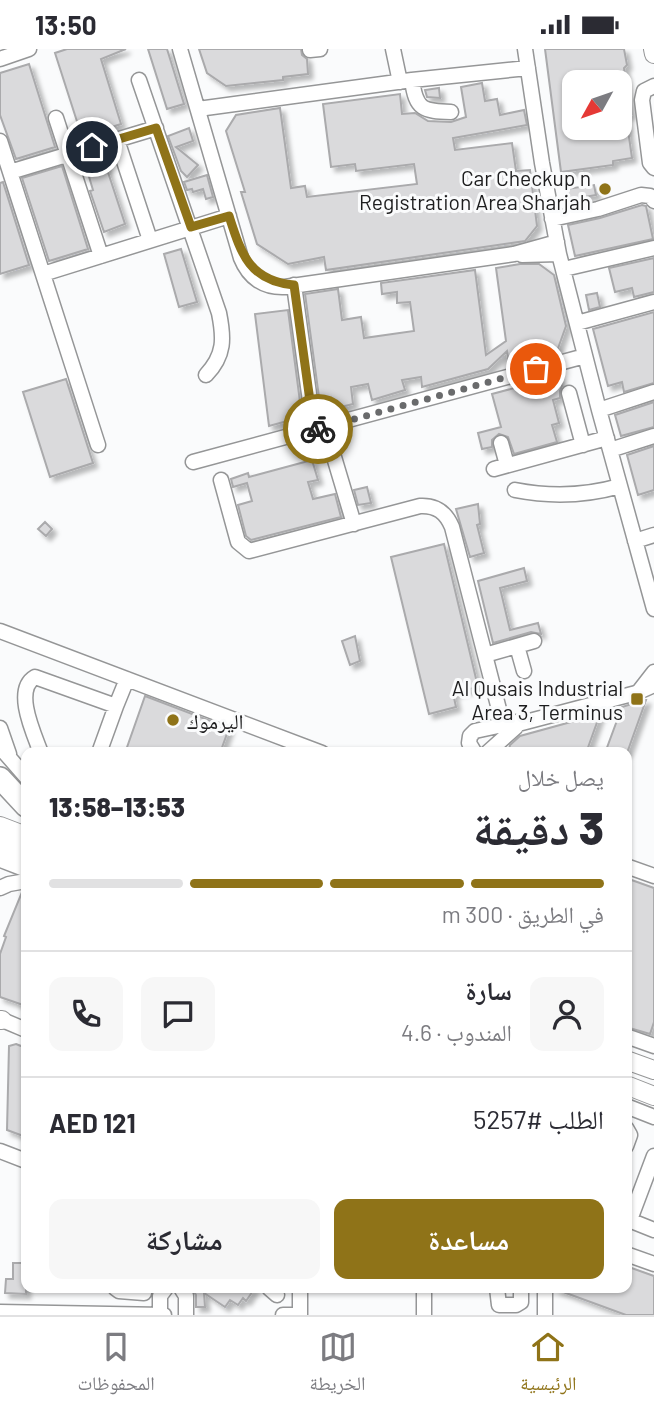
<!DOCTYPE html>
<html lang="ar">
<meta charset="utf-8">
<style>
:root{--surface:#fff;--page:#f7f7f7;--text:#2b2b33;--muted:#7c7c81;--line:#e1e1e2;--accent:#8f7318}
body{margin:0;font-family:Barlow,"Noto Naskh Arabic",sans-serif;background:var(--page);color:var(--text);direction:rtl;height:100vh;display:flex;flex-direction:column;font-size:26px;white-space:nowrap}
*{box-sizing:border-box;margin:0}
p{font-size:23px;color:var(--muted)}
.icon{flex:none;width:38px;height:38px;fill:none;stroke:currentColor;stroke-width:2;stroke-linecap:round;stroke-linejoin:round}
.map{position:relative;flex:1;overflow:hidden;direction:ltr}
.details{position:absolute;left:21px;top:698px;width:611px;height:546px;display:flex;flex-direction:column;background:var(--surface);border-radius:14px;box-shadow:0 2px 5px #0004;direction:rtl}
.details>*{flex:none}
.needle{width:46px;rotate:230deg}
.tools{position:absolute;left:562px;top:21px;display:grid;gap:14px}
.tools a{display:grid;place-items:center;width:70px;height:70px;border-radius:14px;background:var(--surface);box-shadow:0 2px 5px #0004;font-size:35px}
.pin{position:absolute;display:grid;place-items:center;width:60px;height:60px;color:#fff;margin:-30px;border:4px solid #fff;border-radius:50%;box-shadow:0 2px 7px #0007}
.courier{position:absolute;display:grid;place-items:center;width:70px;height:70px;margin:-35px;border:5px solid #8f7318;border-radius:50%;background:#fff;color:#222;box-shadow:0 2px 9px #0007}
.summary em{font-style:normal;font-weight:800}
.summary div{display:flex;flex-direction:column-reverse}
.summary{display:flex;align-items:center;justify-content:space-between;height:119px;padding:0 28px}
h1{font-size:46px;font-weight:800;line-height:52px}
.bar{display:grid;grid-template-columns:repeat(4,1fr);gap:10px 7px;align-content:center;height:84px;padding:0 28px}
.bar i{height:9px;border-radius:5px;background:var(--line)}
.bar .current{background:var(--accent)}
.bar p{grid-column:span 4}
.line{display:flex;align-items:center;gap:18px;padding:0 28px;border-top:2px solid var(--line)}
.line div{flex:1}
.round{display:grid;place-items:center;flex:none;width:74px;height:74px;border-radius:14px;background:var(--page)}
.primary-button{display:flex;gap:14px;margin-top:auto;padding:14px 28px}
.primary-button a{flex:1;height:80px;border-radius:14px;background:var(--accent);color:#fff;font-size:28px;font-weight:800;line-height:80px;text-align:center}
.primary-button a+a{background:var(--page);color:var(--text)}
.status{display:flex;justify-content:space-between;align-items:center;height:49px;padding:0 35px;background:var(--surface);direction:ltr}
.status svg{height:19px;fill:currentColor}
.dock{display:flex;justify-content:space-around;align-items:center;height:98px;border-top:2px solid var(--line);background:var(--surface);font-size:19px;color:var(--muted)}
.dock a{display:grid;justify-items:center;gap:4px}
.dock .current{color:var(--accent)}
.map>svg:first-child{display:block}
.building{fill:#dadadc;stroke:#aaaaac;stroke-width:2;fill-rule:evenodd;filter:url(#shadow)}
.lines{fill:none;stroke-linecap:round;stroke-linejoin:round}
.minor-casing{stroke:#959697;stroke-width:17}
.major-casing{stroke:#959697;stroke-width:20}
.highway-casing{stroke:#959697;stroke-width:24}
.minor{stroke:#fff;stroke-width:14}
.major{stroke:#fff;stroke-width:18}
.highway{stroke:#fff;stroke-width:21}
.done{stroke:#6a6b6c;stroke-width:7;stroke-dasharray:0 12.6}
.route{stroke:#8f7318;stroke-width:9}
.poi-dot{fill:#8f7318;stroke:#fafbfc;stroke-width:2.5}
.labels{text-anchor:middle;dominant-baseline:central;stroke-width:6;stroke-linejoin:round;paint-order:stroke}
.poi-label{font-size:21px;fill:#1d1d1e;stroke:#fafbfc;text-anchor:end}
</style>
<div class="status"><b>13:50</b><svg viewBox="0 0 49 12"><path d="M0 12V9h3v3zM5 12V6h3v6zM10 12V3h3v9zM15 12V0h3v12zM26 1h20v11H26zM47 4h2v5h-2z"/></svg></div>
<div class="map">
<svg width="654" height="1266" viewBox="0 0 654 1266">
<defs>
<filter id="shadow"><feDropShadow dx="4.5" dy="4.5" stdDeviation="2" flood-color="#0004"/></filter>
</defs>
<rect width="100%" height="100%" fill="#fafbfc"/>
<!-- building -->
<path class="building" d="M67,0H126L101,10L121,75L82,88L55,4Z
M148,0H167L184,55L167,60Z
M199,0H301L302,6L307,10L308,25L283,28V31L226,37L207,24Z
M545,0H624L627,16L624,19L631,66L626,67L632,109L613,112V116L561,123ZM620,22V79H574V33L600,30V24Z
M29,15L55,98L16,110L0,66V24Z
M482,34L485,52L497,50L500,66L524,61L527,76L453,89L455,101L512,94L516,122L530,121L537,177L525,192L326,221L324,208L288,215L257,195L241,143H245L226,82L236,66L280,59L291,139L305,137L307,148L417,135L414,115L356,122L355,115L331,118L323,55L400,45L402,65L415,64L428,72L451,73L466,68L461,38Z
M439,39L440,49L427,48L425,41Z
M189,79L193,92L176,98L198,116L187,128L181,122L168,87Z
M102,105L125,175L104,183L90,142L93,141L84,111Z
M62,117L88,200L49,212L22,129Z
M207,126L213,148L206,150L203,140L193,143L192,140L187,141L184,133Z
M3,133L29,216L0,225V134Z
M594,136L596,146L568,151L566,140Z
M642,156L646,157L653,190L575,207L568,176L600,169Z
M181,200L197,253L179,258L164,205Z
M654,209V243L634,248L632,239L615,243L609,219Z
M520,215H539L554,226L566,277L557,302L523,309V312L509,315L507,302L488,320L422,338L421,328L402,331L405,341L372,351L368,335L351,338L353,355L321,363L305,245L338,240L342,271L361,268L364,289L414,282L410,253L397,254V243L382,245L381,234L475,221L486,306L506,292L496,219Z
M597,244L600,258L589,261L586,246Z
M288,261L302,368L269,377L255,265Z
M654,263V334L624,343L622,333L608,337L593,280Z
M559,327L562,337L560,342V349L553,351L559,374L552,376L557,393L514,405L508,388L499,385L492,391V398L482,400L478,384L501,378L492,345Z
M66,330L93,414L50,428L23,343Z
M654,353V378L621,387L615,366Z
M331,390L332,398L307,404L306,396Z
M654,397V441L638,446L627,406Z
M312,411L318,431L308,433L313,450L335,445L341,468L251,491L246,487L238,456L252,452L247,434L233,438L231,430L248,424L249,428Z
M367,438L371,454L358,456L354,441Z
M478,455L480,475L477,476L484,504L470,508L456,460Z
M45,473L52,480L46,487L38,480Z
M444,495L478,638L453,644L456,658L429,665L391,508Z
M524,519L527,532L500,539L510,581L538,574L541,585L531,583L493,594L478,532Z
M355,587L360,612L350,616L342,592Z
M145,647L229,679L220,704H125Z
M644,651H646L627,704H605L622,658Z
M600,665L586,704H508L510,696L520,687Z
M626,829L654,839V973L650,985L626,978Z
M26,842V957L0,948V905L6,888L4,887L22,843Z
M16,995L26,999V1088L7,1081L9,997Z
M13,1214H26V1245L5,1244L6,1230H13Z
M626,1217L654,1227V1266H626L555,1240L626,1239Z
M192,1239H255L246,1252L243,1249L238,1256L230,1251L225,1258L204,1244L205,1258H196V1246Z"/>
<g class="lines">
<defs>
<path id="minor" d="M180,0L241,209C249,229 264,239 285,238L514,205L557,193
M393,0L400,33
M525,0L542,114L559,205L599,361L654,560
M310,1L320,0
M0,10L29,0
M139,31L219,264C224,289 225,306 206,326
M412,31C416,61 423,62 451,63
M654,37L644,42L642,51L650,114L654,119
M198,60L412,31L528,19
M56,69L101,207
M117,91L150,191
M0,92L98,396
M10,123L156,79
M552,170L598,160L641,146L650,147L654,152
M522,206L559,205
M564,220L654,199
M43,225L229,167
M294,236L314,381
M577,274L654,253
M569,344L583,396
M599,361L654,343
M501,394L507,416
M610,401L654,387
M334,408L354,475
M193,413L585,307
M494,420L607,389
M221,431L238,493L249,502L420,457C437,456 446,464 452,478L503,676
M515,441C551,448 585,447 620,437
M635,492L654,486
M0,582L322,704
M517,597L524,622
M485,606L534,592
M640,641L654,623
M116,657L127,630
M518,675L636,644L654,636
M0,679L9,705
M0,698L26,728
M41,704C34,685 13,641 35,628L116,657L99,704
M475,704L469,694L470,687L475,682L516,673V678L487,704
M626,817L654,827
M0,839L9,835L26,832
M0,970L26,981
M626,987L654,997
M626,1057L654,1068
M626,1079L630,1086L626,1097
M0,1102L26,1112
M654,1107L631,1168L634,1173L654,1181
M626,1205L654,1215
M115,1239L119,1242L144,1244
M181,1239L186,1247V1266
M269,1239L277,1246
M497,1239L499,1256H516L521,1253V1239
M0,1263L164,1266
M160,1266V1247L166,1239
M283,1266H300
M300,1266V1239
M424,1266V1239
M545,1266V1239"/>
<path id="major" d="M653,0L654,5
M0,777L26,787
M0,794L26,805
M0,971H2
M626,1011L654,1021
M626,1036L654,1047"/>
<path id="highway" d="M0,729L26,757
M0,807L26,817"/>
</defs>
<!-- minor casing -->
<use href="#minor" class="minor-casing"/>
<!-- major casing -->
<use href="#major" class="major-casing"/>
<!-- highway casing -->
<use href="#highway" class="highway-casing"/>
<!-- minor -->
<use href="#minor" class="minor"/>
<!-- major -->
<use href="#major" class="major"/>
<!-- highway -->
<use href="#highway" class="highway"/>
</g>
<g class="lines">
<!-- done -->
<path class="done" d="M318,380L536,320"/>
<!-- route -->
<path class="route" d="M92,98L156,79L191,178L229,167C241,204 249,232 294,236L314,381L318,380"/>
</g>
<!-- markers -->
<g class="poi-dot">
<circle cx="605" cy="140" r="7"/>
<rect x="630" y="643" width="14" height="14" rx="3.5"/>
<circle cx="173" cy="671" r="7"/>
</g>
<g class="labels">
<!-- poi labels -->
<g class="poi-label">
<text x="591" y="128">Car Checkup n<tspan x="591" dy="24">Registration Area Sharjah</tspan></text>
<text x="623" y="638">Al Qusais Industrial<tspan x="623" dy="24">Area 3, Terminus</tspan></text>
<text x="187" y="671" text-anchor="start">اليرموك</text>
</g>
</g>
</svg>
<div class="tools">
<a><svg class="needle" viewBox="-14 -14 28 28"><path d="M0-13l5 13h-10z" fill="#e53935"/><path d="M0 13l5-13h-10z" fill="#7c7c81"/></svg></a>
</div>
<div class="pin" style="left:536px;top:320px;background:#ea580c"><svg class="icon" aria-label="bag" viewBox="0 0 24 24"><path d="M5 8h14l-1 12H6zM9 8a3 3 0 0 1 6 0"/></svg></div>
<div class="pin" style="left:92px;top:98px;background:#1f2937"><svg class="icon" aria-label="home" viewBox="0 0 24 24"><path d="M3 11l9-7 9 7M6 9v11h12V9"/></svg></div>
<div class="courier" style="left:318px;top:380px"><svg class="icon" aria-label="bike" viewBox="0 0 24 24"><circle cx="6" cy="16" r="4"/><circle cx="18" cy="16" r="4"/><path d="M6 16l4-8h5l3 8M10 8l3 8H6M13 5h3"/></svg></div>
<section class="details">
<div class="summary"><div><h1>3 دقيقة</h1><p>يصل خلال</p></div><em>13:53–13:58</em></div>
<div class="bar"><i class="current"></i><i class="current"></i><i class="current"></i><i></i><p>في الطريق · 300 m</p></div>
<div class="line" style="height:126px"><a class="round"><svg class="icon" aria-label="person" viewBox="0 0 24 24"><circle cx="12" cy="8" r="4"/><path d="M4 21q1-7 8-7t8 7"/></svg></a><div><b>سارة</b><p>المندوب · 4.6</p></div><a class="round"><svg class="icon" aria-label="chat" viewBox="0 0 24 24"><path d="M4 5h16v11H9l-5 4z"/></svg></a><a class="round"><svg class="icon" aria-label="phone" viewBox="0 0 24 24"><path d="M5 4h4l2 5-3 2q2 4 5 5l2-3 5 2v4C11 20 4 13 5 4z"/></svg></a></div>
<div class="line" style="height:91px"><div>الطلب #5257</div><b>AED 121</b></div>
<div class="primary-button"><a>مساعدة</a><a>مشاركة</a></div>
</section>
</div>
<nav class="dock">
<a class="current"><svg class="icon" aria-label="home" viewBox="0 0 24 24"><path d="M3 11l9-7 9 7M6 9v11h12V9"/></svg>الرئيسية</a>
<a><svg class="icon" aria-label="map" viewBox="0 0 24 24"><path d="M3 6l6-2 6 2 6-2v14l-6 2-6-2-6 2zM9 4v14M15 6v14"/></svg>الخريطة</a>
<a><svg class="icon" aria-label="saved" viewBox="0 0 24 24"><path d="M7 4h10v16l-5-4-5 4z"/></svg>المحفوظات</a>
</nav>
